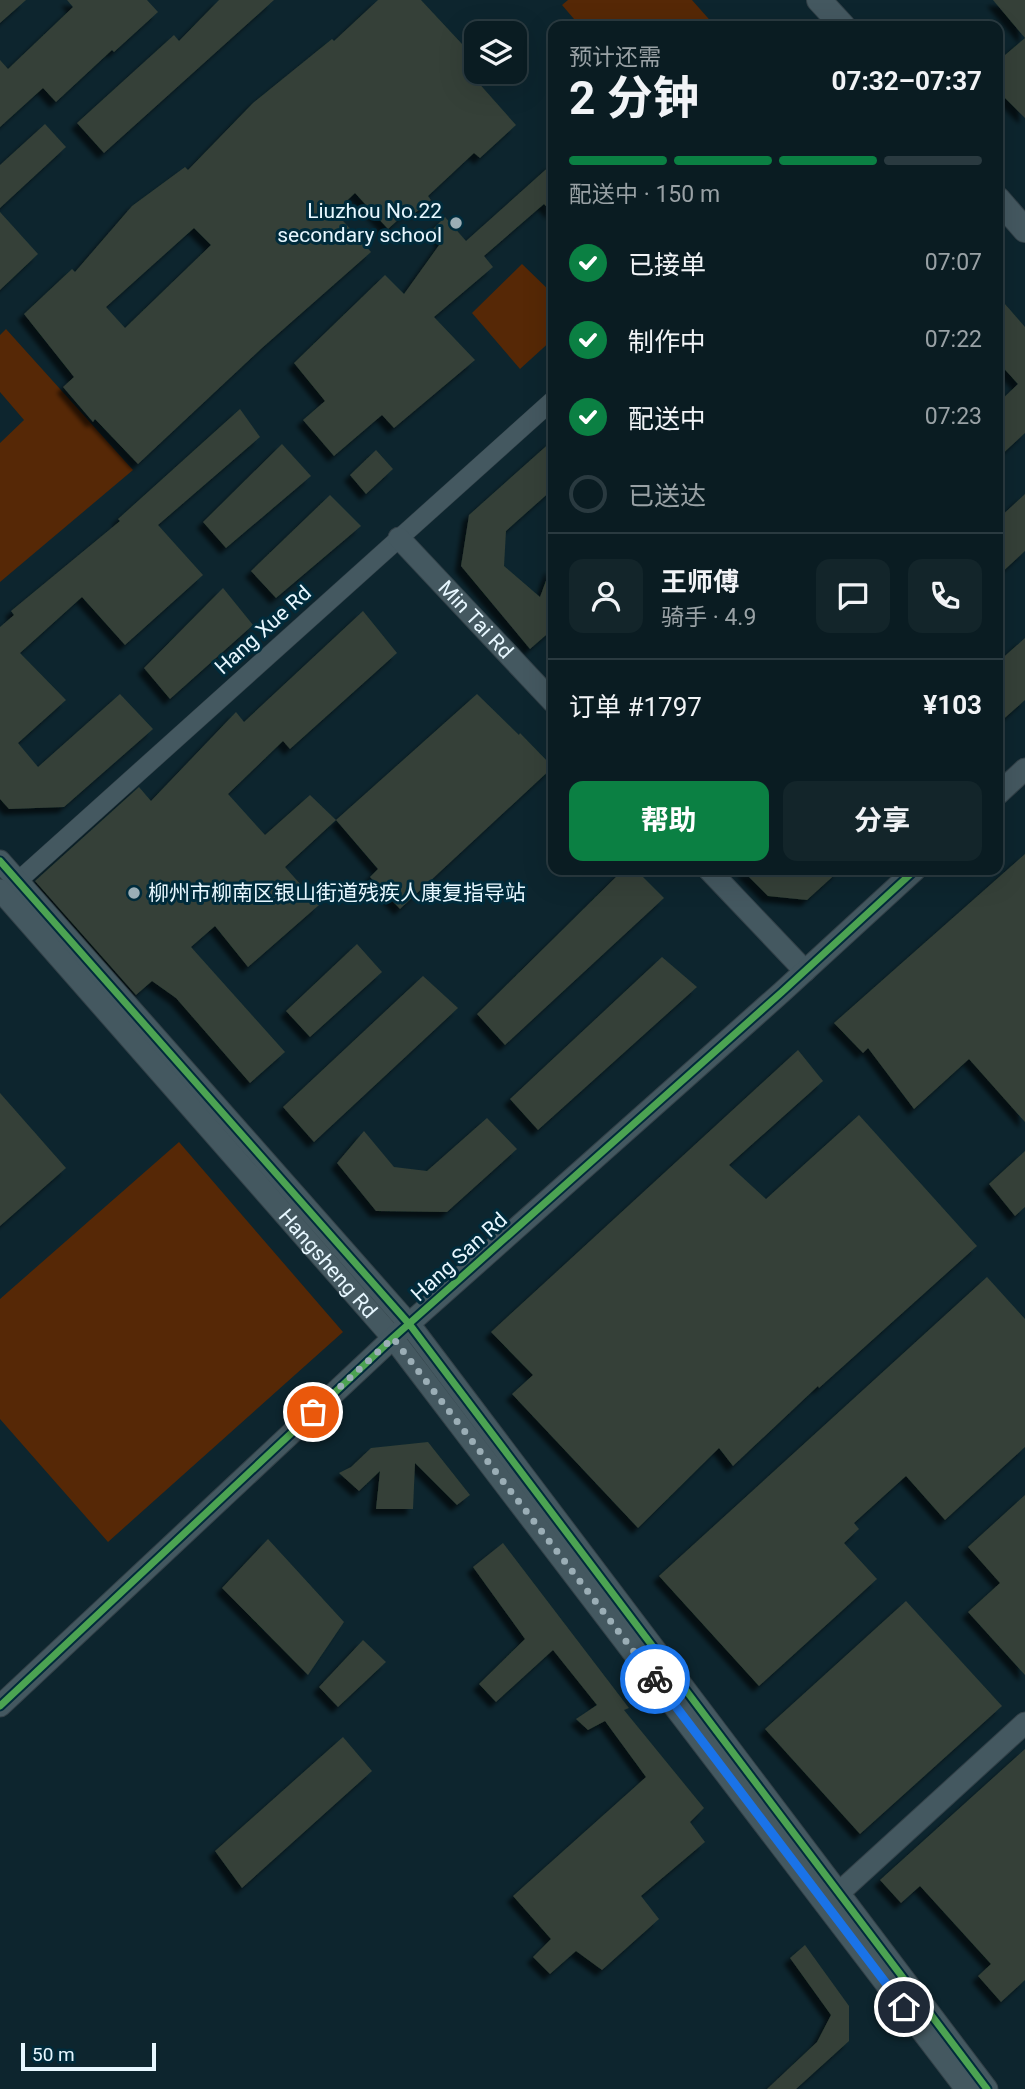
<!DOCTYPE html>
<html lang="zh">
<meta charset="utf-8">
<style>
:root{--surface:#0a1c22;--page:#13252a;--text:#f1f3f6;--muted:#99a1a5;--line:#2a3a40;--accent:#0b8043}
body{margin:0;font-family:Roboto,"Noto Sans SC",sans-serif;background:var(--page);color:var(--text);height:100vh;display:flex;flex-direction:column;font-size:26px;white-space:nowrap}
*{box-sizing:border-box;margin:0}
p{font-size:23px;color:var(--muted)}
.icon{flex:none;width:38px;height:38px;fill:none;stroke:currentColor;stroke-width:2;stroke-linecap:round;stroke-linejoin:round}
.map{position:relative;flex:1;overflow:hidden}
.details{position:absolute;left:548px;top:21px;width:455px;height:854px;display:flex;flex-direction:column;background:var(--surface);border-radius:14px;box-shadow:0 7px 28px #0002,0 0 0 2px var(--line)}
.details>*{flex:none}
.tools{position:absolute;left:464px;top:21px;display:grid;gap:14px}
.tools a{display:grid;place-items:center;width:63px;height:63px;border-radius:14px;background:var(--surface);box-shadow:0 7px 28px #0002,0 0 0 2px var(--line);font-size:35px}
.scale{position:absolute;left:21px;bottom:18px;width:135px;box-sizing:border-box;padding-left:7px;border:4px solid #e7f7ff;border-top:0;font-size:19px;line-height:24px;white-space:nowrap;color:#e7f7ff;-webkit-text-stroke:5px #002b3b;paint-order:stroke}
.pin{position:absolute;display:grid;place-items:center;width:60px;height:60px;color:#fff;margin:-30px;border:4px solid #fff;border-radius:50%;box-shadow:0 2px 7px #0007}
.courier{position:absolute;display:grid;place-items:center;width:70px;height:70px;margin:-35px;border:5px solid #1a73e8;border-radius:50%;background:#fff;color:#222;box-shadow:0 2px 9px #0007}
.headline em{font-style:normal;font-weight:700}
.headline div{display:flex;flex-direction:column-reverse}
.headline{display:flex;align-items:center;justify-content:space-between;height:119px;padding:0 21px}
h1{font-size:46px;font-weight:700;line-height:52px}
.bar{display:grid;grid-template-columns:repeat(4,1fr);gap:10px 7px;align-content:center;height:84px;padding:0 21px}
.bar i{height:9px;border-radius:5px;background:var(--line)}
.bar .selected{background:var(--accent)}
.bar p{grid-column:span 4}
.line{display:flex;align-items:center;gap:18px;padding:0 21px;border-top:2px solid var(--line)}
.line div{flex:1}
.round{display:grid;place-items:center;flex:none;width:74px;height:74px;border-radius:14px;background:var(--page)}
ol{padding:0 21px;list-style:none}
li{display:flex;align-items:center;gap:21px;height:77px}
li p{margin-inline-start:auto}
li .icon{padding:7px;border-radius:50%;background:var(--accent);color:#fff;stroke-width:4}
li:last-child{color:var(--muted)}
li i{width:38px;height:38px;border:4px solid var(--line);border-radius:50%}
.cta{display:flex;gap:14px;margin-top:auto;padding:14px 21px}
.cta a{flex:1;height:80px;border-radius:14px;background:var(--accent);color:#fff;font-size:28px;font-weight:700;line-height:80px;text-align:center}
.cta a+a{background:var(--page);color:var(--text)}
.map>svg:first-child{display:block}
.green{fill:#562806}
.building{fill:#344037;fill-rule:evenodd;filter:url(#shadow)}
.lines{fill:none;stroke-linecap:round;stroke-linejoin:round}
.minor-casing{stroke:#334148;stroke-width:19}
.tertiary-casing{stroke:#334148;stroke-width:23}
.secondary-casing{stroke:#334148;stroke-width:26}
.minor{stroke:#445860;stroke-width:18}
.tertiary{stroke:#445860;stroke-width:21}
.secondary{stroke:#445860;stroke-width:24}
.cycleway-casing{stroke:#002b3b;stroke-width:11}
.cycleway{stroke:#4ca352;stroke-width:7}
.done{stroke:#9baeb6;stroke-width:7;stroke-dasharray:0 12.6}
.route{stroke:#1a73e8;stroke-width:9}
.poi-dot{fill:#9baeb6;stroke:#002b3b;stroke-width:2.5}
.labels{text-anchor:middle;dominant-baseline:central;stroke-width:6;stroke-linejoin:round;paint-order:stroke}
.poi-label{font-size:21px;fill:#e7f7ff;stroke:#002b3b;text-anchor:end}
.street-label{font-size:21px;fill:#e7f7ff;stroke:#002b3b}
</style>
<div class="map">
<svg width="1025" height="2089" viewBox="0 0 1025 2089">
<defs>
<filter id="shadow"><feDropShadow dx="-6" dy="6" stdDeviation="2" flood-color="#0009"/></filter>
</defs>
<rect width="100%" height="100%" fill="#0d252e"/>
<!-- green -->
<path class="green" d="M568,0H692L715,26H580L562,5Z
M522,264L553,294V339L520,369L472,313Z
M6,329L133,470L0,582V443L24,420L0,392V335Z
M179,1142L343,1332L108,1542L0,1419V1299Z"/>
<!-- building -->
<path class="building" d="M0,0H26L0,23Z
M67,0H147L158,12L114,52L112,50L56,102L43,88L0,127V60L8,69L73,7Z
M219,0H274L104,153L77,123L174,35L179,41Z
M378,0H421L476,59V80L516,125L480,158L474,153L428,196L431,200L415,213L411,208L388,229L355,193L335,212L371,252L262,348L138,464L95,419L93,422L63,387L74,377L24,314L72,269L75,272L132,206L185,167L188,170L253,103L332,39L334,41ZM194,228L211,245L125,328L106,307Z
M993,0H1025V118L998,91V61L1025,38Z
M45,124L66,147L0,208V165Z
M553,163V214L544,204L484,256L493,267L434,317L475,360L394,428L382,415L334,456L303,420L325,401L294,363L385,275L404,294L442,241L432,230L445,217L466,241Z
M0,212L38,254L0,290Z
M998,296L1025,327V433L998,458V403L1018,384L998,362Z
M240,409L260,437L158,525L203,575L125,645L82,597L20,653L66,700L18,743L38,767L120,694L153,729L64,807L9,809L0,799V627L14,615L11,611L120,521L118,519Z
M553,440V489L506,531L504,566L540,597L551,567L553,568V629L530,649L461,566L469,515Z
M282,444L311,476L226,548L203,522Z
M376,450L393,469L366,494L350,475Z
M1025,494V551L998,576V519Z
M330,495L361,526L276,598L251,571Z
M223,588L253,625L170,699L144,668Z
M363,611L397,653L290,749L283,741L228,794L265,835L310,795L336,820L285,867L319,905L248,967L215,926L191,947L285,1052L250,1083L176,998L152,981L136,995L35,881L139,787L151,801L236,712L244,722Z
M1025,638V700L998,724V662Z
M477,694L519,735L520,733L553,767L400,909L370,877L378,869L336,820Z
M1025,854V1122L969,1059L914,1109L868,1048L863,1053L834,1023Z
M623,870H636L664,898L505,1045L477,1014Z
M742,870H840L807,900L768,896Z
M357,944L382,972L310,1037L286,1011Z
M662,957L697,987L538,1130L510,1099Z
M423,976L458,1008L314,1142L283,1107Z
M798,1050L823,1081L729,1165L766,1199L859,1115L977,1246L819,1388L818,1386L733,1466L719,1448L638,1528L512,1394L533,1375L491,1332Z
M0,1093L66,1168L0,1226Z
M487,1118L517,1149L447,1212L376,1211L337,1163L364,1131L394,1167L427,1171Z
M1025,1151V1207L1015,1216L989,1184Z
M987,1277L1025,1319V1447L945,1520L906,1476L854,1523L859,1529L844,1543L877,1579L759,1686L659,1576Z
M428,1442L470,1495L457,1505L415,1463L413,1509H376L380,1471L359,1491L339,1473L351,1467L371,1448Z
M1025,1495V1675L968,1612L1000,1583L968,1547Z
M268,1539L344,1622L308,1675L222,1588Z
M503,1543L629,1708L624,1710L704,1808L690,1822L705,1842L641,1896L659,1919L602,1970L576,1951L550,1974L533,1957L551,1939L513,1896L646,1777L605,1721L588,1730L576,1719L597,1705L553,1650L496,1702L479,1684L525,1639L473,1567Z
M906,1601L1002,1706L860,1834L765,1729Z
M363,1640L386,1662L338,1707L319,1687Z
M343,1737L372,1771L242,1888L215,1851Z
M1025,1749V1980L1001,2002L978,1976L991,1964L920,1886L901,1903L880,1880Z
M805,1945L849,2006V2041L796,2089H767L817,2042L831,2015L790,1958Z"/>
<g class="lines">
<defs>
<path id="minor" d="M9,889L553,400"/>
<g id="tertiary">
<path id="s1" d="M399,538L553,702"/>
<path d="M998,794L1025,769"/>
<path d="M0,861L410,1325L987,2089"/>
<path d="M709,870L805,971"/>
<path id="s2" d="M0,890L393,1338L966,2089"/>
<path d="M0,1706L393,1338L782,992L915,870"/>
<path d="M830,1901L1025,1723"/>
</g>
<path id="secondary" d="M819,0L843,26
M998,199L1025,230"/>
</defs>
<!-- minor casing -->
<use href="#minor" class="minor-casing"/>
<!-- tertiary casing -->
<use href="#tertiary" class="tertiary-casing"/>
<!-- secondary casing -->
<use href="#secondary" class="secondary-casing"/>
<!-- minor -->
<use href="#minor" class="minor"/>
<!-- tertiary -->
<use href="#tertiary" class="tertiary"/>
<!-- secondary -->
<use href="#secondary" class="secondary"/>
<defs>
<path id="cycleway" d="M0,861L410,1325L987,2089
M0,1706L393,1338L782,992L915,870"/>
</defs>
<!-- cycleway casing -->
<use href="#cycleway" class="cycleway-casing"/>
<!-- cycleway -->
<use href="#cycleway" class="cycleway"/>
</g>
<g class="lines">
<!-- done -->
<path class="done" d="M313,1412L393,1338L655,1679"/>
<!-- route -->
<path class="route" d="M655,1679L904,2007"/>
</g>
<!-- markers -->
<g class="poi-dot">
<circle cx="456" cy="223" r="7"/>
<circle cx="134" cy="893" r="7"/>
</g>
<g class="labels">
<!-- poi labels -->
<g class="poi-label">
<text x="442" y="211">Liuzhou No.22<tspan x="442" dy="24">secondary school</tspan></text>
<text x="148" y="893" text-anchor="start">柳州市柳南区银山街道残疾人康复指导站</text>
</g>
<!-- street labels -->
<g class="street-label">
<text stroke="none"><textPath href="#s1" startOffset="112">Min Tai Rd</textPath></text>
<text transform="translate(263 630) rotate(-42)">Hang Xue Rd</text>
<text transform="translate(459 1257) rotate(-42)">Hang San Rd</text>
<text stroke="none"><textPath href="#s2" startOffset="497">Hangsheng Rd</textPath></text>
</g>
</g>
</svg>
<div class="tools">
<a><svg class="icon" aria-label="layers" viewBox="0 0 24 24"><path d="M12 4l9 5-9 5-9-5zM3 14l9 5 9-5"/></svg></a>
</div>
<div class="scale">50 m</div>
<div class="pin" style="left:313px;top:1412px;background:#ea580c"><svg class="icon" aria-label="bag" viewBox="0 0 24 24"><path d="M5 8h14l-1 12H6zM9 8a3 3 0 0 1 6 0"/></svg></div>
<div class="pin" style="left:904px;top:2007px;background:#1f2937"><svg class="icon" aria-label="home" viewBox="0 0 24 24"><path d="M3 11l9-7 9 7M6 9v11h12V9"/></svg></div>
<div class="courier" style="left:655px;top:1679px"><svg class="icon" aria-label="bike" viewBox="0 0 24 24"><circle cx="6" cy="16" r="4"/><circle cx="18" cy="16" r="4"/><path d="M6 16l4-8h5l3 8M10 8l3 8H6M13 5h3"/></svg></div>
<section class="details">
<div class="headline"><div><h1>2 分钟</h1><p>预计还需</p></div><em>07:32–07:37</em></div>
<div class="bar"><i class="selected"></i><i class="selected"></i><i class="selected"></i><i></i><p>配送中 · 150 m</p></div>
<ol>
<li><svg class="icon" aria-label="check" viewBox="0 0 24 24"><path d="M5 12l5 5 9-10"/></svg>已接单<p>07:07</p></li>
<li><svg class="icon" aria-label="check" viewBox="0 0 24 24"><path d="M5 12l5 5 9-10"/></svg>制作中<p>07:22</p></li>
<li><svg class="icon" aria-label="check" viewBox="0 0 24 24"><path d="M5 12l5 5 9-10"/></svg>配送中<p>07:23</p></li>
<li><i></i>已送达</li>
</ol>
<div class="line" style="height:126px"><a class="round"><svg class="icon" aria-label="person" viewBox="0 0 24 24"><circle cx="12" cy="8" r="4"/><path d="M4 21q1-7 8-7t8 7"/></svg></a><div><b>王师傅</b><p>骑手 · 4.9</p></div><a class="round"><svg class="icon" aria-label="chat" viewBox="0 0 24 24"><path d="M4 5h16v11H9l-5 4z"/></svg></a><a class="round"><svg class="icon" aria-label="phone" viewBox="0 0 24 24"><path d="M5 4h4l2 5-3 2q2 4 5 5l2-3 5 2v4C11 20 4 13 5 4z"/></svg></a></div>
<div class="line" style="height:91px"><div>订单 #1797</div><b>¥103</b></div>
<div class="cta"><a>帮助</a><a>分享</a></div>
</section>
</div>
